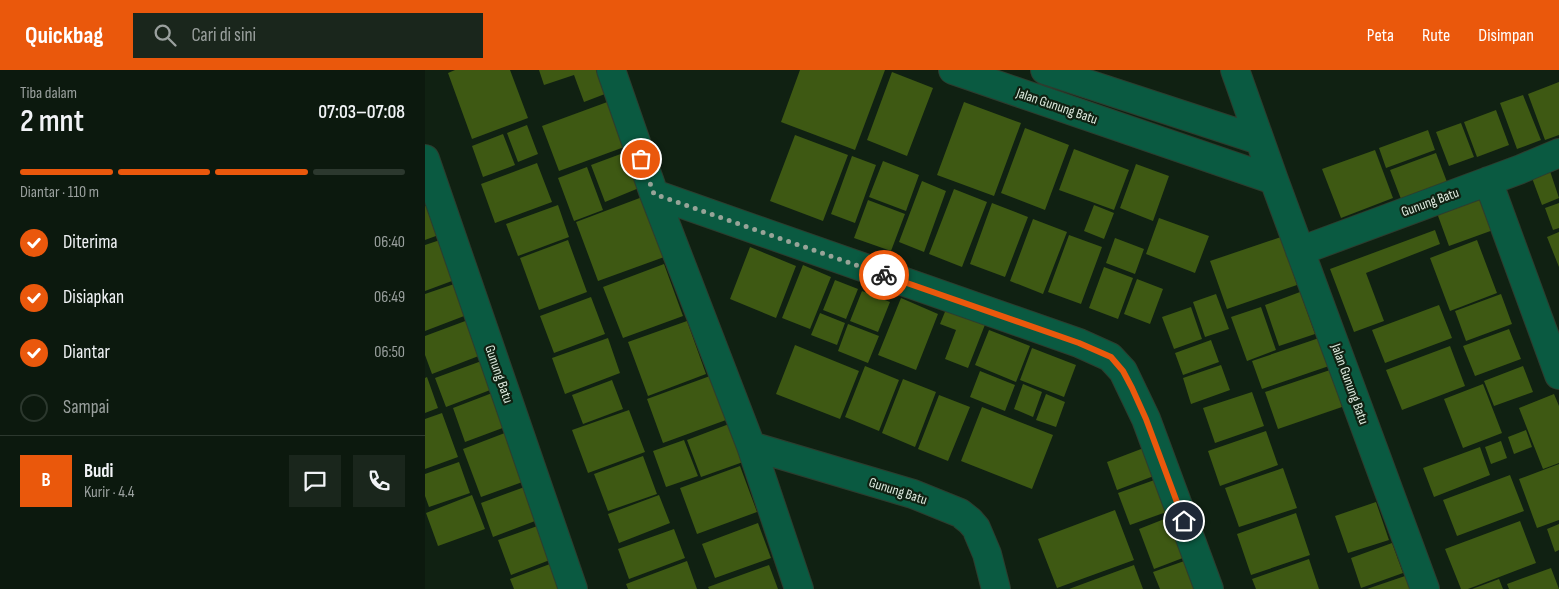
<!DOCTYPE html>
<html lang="id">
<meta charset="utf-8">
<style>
:root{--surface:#0c190e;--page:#1a261c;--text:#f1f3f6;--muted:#9aa09e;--line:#2c382e;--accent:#ea580c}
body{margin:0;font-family:"Sofia Sans Condensed",sans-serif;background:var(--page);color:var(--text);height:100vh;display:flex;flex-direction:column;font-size:19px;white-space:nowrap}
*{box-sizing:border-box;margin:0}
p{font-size:16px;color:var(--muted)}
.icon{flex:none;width:28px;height:28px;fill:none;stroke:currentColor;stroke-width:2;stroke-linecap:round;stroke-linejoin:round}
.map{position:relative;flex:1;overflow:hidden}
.panel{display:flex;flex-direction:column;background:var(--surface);width:425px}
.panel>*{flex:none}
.pin{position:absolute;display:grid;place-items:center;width:42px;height:42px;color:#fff;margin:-21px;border:2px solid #fff;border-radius:50%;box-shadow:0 1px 5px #0007}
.courier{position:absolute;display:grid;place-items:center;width:50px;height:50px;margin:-25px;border:4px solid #ea580c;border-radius:50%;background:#fff;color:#222;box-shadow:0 1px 6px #0007}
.headline em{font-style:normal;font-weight:600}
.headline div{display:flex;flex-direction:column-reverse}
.headline{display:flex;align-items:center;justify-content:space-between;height:85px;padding:0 20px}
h1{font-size:32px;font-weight:600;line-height:38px}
.bar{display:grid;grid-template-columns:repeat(4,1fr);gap:8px 5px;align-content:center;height:60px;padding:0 20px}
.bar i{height:6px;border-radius:4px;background:var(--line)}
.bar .on{background:var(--accent)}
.bar p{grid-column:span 4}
.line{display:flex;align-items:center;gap:12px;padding:0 20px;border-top:1px solid var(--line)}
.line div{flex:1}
.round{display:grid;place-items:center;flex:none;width:52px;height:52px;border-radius:0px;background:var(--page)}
ol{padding:0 20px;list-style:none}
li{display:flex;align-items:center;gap:15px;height:55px}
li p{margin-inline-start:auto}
li .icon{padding:5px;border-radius:50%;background:var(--accent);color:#fff;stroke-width:4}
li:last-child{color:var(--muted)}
li i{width:28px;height:28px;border:2px solid var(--line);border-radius:50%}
header{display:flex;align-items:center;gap:30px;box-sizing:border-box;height:70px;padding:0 25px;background:var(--accent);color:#fff}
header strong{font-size:24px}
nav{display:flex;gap:28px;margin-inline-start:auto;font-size:18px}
.search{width:350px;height:45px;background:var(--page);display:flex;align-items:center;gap:12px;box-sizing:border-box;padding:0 18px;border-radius:0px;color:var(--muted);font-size:19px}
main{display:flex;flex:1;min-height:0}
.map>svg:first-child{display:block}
.building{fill:#3e5913}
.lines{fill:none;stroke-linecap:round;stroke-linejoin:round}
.street-casing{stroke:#2d3d2f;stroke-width:30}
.street{stroke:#0a5a41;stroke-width:28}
.done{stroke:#97a498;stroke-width:5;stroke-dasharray:0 9}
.route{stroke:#ea580c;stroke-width:6}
.labels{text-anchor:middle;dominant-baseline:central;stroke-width:4.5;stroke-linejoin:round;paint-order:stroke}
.street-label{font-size:14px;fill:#dfebe0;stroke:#102112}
</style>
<header>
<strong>Quickbag</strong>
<div class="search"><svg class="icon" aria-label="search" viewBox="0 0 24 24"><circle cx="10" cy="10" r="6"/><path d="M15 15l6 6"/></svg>Cari di sini</div>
<nav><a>Peta</a><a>Rute</a><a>Disimpan</a></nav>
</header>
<main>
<section class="panel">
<div class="headline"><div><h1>2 mnt</h1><p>Tiba dalam</p></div><em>07:03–07:08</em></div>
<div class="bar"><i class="on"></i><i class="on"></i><i class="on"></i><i></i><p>Diantar · 110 m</p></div>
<ol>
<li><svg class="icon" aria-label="check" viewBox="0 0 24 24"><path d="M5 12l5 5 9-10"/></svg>Diterima<p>06:40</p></li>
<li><svg class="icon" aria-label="check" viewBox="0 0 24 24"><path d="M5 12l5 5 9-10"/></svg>Disiapkan<p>06:49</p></li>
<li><svg class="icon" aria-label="check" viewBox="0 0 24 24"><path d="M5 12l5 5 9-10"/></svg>Diantar<p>06:50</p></li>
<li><i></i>Sampai</li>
</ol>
<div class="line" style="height:90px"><b class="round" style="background:var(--accent);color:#fff">B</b><div><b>Budi</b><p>Kurir · 4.4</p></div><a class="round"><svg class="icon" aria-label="chat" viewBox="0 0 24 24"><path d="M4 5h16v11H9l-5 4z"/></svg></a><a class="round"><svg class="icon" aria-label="phone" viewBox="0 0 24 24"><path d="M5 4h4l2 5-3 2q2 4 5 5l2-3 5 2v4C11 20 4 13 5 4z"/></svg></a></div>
</section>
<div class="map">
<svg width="1134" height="519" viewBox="0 0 1134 519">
<rect width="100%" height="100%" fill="#102112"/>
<!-- building -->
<path class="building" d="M30,0H85L103,48L47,69L23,3Z
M114,0H171L180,24L159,32L149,5L119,15Z
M375,0H460L430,80L356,52Z
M467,2L508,18L482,86L442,70Z
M1134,12V65L1120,70L1103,24Z
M1098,25L1116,70L1092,79L1075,33Z
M185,31L202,76L134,101L117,56Z
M539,32L596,53L569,126L512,105Z
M1071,40L1084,75L1052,87L1039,52Z
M1036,53L1049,87L1024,96L1011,62Z
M102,55L113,84L93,92L82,63Z
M600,58L644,75L620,140L576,123Z
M1003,60L1010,80L961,98L954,78Z
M78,64L90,95L58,107L47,76Z
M370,65L423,85L398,151L345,131Z
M649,79L704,100L689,140L634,120Z
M950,80L968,128L916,148L897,99Z
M201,82L214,118L180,132L166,95Z
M1011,83L1022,112L976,129L965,100Z
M427,86L451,95L430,153L406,144Z
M458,91L494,105L481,141L444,127Z
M112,93L127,132L70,153L56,114Z
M711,94L744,106L728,151L695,138Z
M162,97L178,140L149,151L133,108Z
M1125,101L1134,128L1117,135L1107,108Z
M497,111L521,121L499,182L474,172Z
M529,119L562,132L537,197L504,184Z
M1058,125L1071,159L1024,176L1012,143Z
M220,126L242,186L173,211L151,152Z
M443,130L480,144L466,181L429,168Z
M8,133L19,163L0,170V136Z
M567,133L603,147L580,207L545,194Z
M1134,133V158L1128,160L1120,138Z
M133,135L144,167L93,186L81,154Z
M669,135L689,143L679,169L659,161Z
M734,148L784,166L770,203L721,184Z
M608,149L642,162L618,224L585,211Z
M1010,160L1015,174L941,203L959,251L929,262L905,199Z
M1134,162V197L1122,167Z
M644,165L677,177L656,234L623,222Z
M856,167L872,215L802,239L785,191Z
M21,168L35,208L0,221V175Z
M690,168L719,179L710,204L681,193Z
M143,170L162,222L114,240L95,188Z
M1052,170L1072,223L1025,241L1005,188Z
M325,177L371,196L351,248L305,229Z
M239,194L258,246L198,268L178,217Z
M378,195L406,207L385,259L357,248Z
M679,197L708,208L693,249L664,238Z
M712,209L738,219L725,254L699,244Z
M410,210L433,219L421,249L398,240Z
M35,212L47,243L0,261V224Z
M437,221L465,232L453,262L425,251Z
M875,222L890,264L854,276L840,235Z
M791,224L804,259L780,267L768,232Z
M1076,224L1087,254L1041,271L1030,241Z
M166,227L180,264L129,283L115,246Z
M476,228L513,244L491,300L453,285Z
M524,232L563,247L543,298L520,289L531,260L515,254Z
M1014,235L1027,268L960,293L947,260Z
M766,237L777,269L749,279L737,247Z
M836,237L851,280L822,291L806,247Z
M395,243L420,253L412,275L386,265Z
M51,247L64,282L7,304L0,285V266Z
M262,251L281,304L223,326L203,272Z
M423,254L454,266L443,293L413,281Z
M1084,259L1096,289L1050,306L1038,276Z
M564,260L605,276L591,312L550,295Z
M183,268L195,303L140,324L127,288Z
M894,268L904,296L837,319L827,291Z
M786,270L794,292L758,305L750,283Z
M370,275L434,301L415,349L351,324Z
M1025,276L1040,316L977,340L961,300Z
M607,278L651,295L639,327L595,310Z
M62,289L73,317L21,337L10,308Z
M796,295L805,320L766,334L758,308Z
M440,296L474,310L454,361L420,347Z
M1098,296L1108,322L1069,336L1059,311Z
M905,300L917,337L853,359L840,322Z
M555,301L590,315L580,341L545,327Z
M285,306L301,350L238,373L222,329Z
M2,307L13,338L0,343V308Z
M478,309L511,322L490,377L457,363Z
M187,310L198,339L158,354L147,325Z
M598,314L617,322L608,347L589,339Z
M1058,314L1077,363L1038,378L1019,329Z
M75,320L88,354L40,372L28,338Z
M827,322L839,356L790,373L778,338Z
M621,324L640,332L631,357L611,350Z
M1129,324L1134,336V393L1118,399L1094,338Z
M514,325L545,337L523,391L493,379Z
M557,337L628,365L607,419L536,391Z
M204,340L220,382L163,403L147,360Z
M17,343L33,387L0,399V349Z
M304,354L318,392L276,407L262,370Z
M1101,360L1107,377L1089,384L1083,367Z
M85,361L103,410L56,427L38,379Z
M841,361L853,395L795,416L783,381Z
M259,370L273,406L241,417L228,381Z
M1076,371L1082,388L1066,394L1060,377Z
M724,376L734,404L692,420L682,392Z
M1055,377L1065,405L1009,427L998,398Z
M218,386L232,424L183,441L169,404Z
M34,392L45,423L4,437L0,426V404Z
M1134,394V450L1112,458L1094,409Z
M315,396L332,442L272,464L255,418Z
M858,398L872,438L814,457L800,418Z
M1085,405L1099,441L1032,466L1018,430Z
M735,408L747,440L705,455L693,423Z
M105,415L118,448L68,467L56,433Z
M47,425L60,459L13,476L1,443Z
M234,425L245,453L194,473L183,444Z
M951,432L964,470L923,483L910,446Z
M690,440L709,490L632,518L613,469Z
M871,443L885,485L826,505L812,464Z
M747,446L763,486L729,499L714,459Z
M1095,451L1111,493L1043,519H1036L1020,479Z
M333,453L346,488L290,508L277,474Z
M118,454L130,488L86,505L73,470Z
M1134,454V480L1130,482L1122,459Z
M249,459L260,488L204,509L193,479Z
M967,473L978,503L936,518L926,488Z
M765,489L776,519H735L728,502Z
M884,489L894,519H831L827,509Z
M133,491L143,519H89L85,509Z
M262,491L272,519H203L201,514Z
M344,495L353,519H284L283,517Z
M709,495L718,519H644Z
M1126,498L1134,519H1084L1082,514Z
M980,506L985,519H942Z
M1074,509L1078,519H1047Z"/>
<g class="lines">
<defs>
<path id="street" d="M186,0L229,124L326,376L374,519
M528,0L849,110
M620,0L834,70
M810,0L849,110L1000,519
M0,89L148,519
M1063,111L1134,305
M229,124L654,273L685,287L698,301L721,349L784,519
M875,181L1096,99L1134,83
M326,376L488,424L535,443L545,451L551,458L562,484L571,519"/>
</defs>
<!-- street casing -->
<use href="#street" class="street-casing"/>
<!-- street -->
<use href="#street" class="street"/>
</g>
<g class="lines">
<!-- done -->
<path class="done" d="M216,89L229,124L459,205"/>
<!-- route -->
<path class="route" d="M459,205L654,273L686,287L698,301L707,318L721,349L759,451"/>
</g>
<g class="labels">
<!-- street labels -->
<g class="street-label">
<text transform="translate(632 36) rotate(19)">Jalan Gunung Batu</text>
<text transform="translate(1005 132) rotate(-20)">Gunung Batu</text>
<text transform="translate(74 304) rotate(71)">Gunung Batu</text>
<text transform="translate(925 314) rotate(70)">Jalan Gunung Batu</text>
<text transform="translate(473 421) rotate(18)">Gunung Batu</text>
</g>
</g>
</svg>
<div class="pin" style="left:216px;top:89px;background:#ea580c"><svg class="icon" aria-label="bag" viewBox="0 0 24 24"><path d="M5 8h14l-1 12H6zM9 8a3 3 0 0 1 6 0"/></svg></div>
<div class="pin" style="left:759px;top:451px;background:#1f2937"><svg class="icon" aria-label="home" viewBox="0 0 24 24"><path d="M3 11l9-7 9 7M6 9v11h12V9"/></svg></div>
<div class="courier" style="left:459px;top:205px"><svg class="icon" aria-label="bike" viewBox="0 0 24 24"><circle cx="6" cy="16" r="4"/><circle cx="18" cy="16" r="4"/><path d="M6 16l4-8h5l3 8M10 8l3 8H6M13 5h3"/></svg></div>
</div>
</main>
